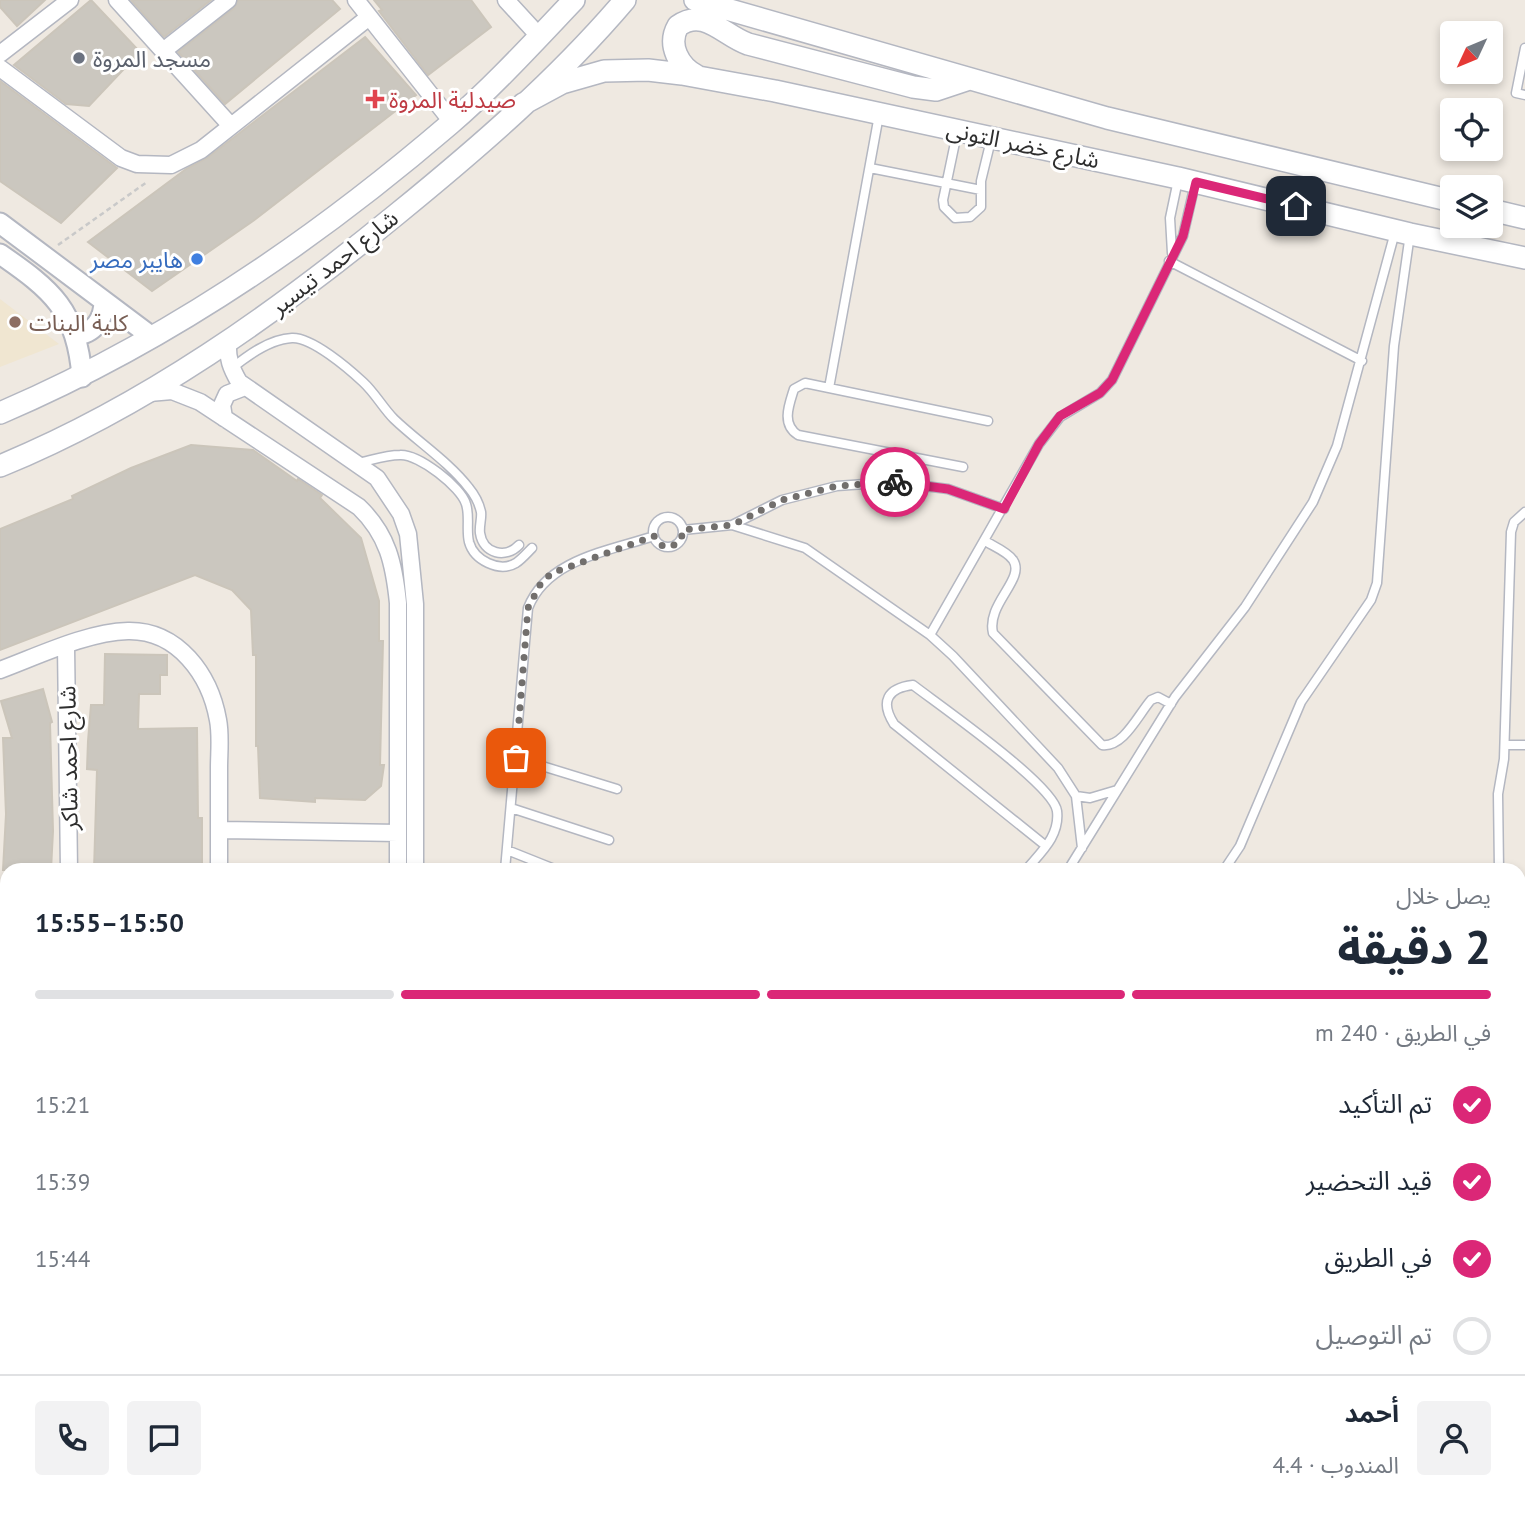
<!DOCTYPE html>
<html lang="ar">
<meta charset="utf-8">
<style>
:root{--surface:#fff;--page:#f2f2f3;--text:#1f2937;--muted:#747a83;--line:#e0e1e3;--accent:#db2777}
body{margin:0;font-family:"PT Sans","Noto Sans Arabic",sans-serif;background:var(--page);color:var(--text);direction:rtl;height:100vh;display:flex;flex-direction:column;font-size:26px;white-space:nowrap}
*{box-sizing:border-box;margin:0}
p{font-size:23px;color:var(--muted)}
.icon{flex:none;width:38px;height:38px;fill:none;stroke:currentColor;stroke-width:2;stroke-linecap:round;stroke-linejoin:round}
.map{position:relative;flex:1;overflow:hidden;direction:ltr}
.side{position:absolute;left:0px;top:863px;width:1526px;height:653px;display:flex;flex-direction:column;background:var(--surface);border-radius:21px 21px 0 0;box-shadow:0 4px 10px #0003;direction:rtl}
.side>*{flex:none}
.needle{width:46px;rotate:226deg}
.buttons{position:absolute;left:1440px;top:21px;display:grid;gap:14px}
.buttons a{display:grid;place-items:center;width:63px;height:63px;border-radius:7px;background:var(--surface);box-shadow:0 4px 10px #0003;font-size:35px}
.pin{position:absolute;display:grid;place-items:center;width:60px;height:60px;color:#fff;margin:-30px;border-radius:14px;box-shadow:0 4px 10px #0006}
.courier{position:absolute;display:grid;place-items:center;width:70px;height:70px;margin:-35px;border:5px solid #db2777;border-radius:50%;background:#fff;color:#222;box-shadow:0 2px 9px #0007}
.headline em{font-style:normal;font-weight:700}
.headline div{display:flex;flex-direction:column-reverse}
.headline{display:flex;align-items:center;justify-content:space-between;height:119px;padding:0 35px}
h1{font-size:46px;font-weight:700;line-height:52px}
.bar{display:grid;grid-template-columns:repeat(4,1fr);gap:10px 7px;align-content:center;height:84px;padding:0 35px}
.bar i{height:9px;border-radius:5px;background:var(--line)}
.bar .on{background:var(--accent)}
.bar p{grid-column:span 4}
.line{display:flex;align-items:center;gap:18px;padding:0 35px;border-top:2px solid var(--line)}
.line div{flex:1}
.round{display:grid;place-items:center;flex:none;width:74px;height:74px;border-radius:7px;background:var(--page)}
ol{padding:0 35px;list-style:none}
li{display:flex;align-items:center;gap:21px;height:77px}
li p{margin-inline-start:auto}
li .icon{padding:7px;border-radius:50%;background:var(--accent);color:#fff;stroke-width:4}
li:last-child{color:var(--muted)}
li i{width:38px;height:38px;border:4px solid var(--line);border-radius:50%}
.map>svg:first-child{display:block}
.education{fill:#f0e6d1}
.green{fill:#b6e59e}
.building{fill:#cbc7bf;stroke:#cbc5ba;stroke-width:2}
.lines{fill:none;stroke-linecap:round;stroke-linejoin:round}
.service-casing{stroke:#b4b7c1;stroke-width:11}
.minor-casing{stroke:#b4b7c1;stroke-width:19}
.tertiary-casing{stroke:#b4b7c1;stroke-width:23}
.secondary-casing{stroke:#b4b7c1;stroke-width:24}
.path{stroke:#c9c9c9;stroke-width:2.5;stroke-dasharray:5 3.5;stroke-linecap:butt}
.service{stroke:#fff;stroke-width:8}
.minor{stroke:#fff;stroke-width:16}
.tertiary{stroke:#fff;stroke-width:19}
.secondary{stroke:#fff;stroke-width:21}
.done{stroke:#726f6d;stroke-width:7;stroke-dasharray:0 12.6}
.route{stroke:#db2777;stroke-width:9}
.worship-dot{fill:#6b7280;stroke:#fff;stroke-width:2.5}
.health-dot{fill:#e0444e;stroke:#fff;stroke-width:2.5}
.shop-dot{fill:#3f7fe0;stroke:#fff;stroke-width:2.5}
.education-dot{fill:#8d6e63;stroke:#fff;stroke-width:2.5}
.labels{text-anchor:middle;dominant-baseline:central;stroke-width:6;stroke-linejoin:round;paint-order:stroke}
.worship-label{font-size:23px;fill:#5b616d;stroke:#fff;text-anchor:start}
.health-label{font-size:23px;fill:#be3a42;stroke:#fff;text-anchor:start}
.street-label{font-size:23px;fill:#2e2e2e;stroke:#fff}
.shop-label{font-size:23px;fill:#366cbe;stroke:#fff;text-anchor:end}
.education-label{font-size:23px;fill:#785e54;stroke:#fff;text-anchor:start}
</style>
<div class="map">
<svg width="1525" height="1514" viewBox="0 0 1525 1514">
<rect width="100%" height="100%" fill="#efe9e1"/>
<!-- education -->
<path class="education" d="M0,299L59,344L0,367Z"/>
<!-- green -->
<path class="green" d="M256,1509L363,1508V1514H257Z"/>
<!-- building -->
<path class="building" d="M0,0H45L17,26L0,7Z
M91,0L140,52L89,106L66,104L14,65Z
M131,0H211L164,37Z
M238,0H332L340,9L225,104L178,52L234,8Z
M374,0H471L491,27L428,75L379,11L382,10Z
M365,37L416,95L253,221L152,291L88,242L186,169L207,158Z
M0,81L117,168L61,223L0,181Z
M191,445L253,450L297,481L298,479L322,495L320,498L361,538L379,601V641H383L380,765H384L381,786L365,800L315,798V802L260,798L258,746H256V655H253L251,610L232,590L195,575L0,650V529L73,499L72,496L131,468Z
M105,654L167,655V675H160V694H139L138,729L197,728L198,818H202V870H94L97,770L87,769L88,741L91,705H104Z
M43,689L52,722L50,723L53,831L51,870H3L6,814L3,738H12L1,701Z"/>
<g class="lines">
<defs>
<path id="service" d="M1525,48L1516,93L1525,95
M957,133L943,200L944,207L955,218L970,217L981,207V181L991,140
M870,168L981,190
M1172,253L1170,218L1178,180
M1169,261L1362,361
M231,369C248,355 270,339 292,338C312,337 349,369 363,382C375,393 383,408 394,419C418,442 449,462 469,488C474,494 479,503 481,512C482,518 479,526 480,533C483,554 506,559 519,545
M829,388L879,115
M358,463C372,460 386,455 400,455C419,454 461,487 466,504C470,516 466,530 469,542C474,560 499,573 516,563C522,559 527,553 532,548
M963,467L798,435C781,424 789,405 794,389L805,383L988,421
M653 532a15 15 0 1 1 30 0a15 15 0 1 1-30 0Z
M732,525L782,500L837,486L893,482L948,489L1004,509
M683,530L732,525L805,548L930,635L953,656L1058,768L1076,796L1082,848
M985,541C993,546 1008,552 1013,560C1026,579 986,604 993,633L1102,745C1123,748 1138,715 1151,700L1158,697L1171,704
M930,635L1039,444L1060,417L1100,393L1112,380L1183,236L1195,184
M1505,745H1525
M516,758L617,789
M1076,796L1090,798L1117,790
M511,808L609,840
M507,850L557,870
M505,870L528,608C547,559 609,551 654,536
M1026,870C1041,852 1060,836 1057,811C1054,785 939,705 913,685C887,688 880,702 894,724L1046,846
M1068,870L1175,697L1245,607L1313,502L1337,446L1395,232
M1224,870L1240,846L1301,702L1371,600L1377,583L1394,346L1410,234
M1499,870L1498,794L1504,759L1511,532L1514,522L1525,512
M1519,1055L1525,1060
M1519,1404L1525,1408
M893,1514L894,1508"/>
<path id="minor" d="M117,0L231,126
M356,0L452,122
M506,0L539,36
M163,51L228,0
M0,54L70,0
M0,68L121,158L137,164L171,165L201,150L369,17
M228,342C227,358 231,368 239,382L377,478L401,514L408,534L415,604V870
M149,393L172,391L200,402L359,507C388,535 394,564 398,603V870
M224,418L222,405L227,394L245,387
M66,646L69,870
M0,670C38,656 87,632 128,631C178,630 210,675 218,720C221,735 219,753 219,768C219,802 219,836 219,870
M219,830L398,833
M0,956L7,958
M0,1107L7,1109
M0,1269L7,1270
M73,1508V1514
M222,1508V1514
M385,1508V1514"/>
<path id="tertiary" d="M0,223L152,337
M0,254C52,290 77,310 82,377
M75,335C94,334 104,319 104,301"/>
<path id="secondary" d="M695,0L1107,118L1452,201
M697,76C679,67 667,45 678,26C704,7 724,36 748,44L913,87L936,90L969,79
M523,104L562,83L604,71L648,70L682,74L775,91L1178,178L1410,234L1525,258
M1491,210L1525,218
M0,413C164,343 315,240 450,124C494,86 534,42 574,0
M0,466C146,406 276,313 397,214C478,148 558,79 625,0"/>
</defs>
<!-- service casing -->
<use href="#service" class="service-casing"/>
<!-- minor casing -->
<use href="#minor" class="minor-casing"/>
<!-- tertiary casing -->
<use href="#tertiary" class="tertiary-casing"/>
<!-- secondary casing -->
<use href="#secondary" class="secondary-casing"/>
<!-- path -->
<path class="path" d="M58,245L147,182
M335,1508V1514
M268,1514L270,1508"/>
<!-- service -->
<use href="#service" class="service"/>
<!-- minor -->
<use href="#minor" class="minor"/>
<!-- tertiary -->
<use href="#tertiary" class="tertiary"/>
<!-- secondary -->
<use href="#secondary" class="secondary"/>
</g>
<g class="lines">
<!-- done -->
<path class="done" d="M516,758L528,608L541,583L552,573L654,536L660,545L671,547L681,540L683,530L732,525L782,500L837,486L895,482"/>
<!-- route -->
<path class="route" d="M895,482L948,489L1004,509L1039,444L1060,416L1100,393L1112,380L1183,236L1196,182L1296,206"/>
</g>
<!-- markers -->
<circle class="worship-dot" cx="79" cy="58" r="7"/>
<path class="health-dot" d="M371.5 88.5h7v7h7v7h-7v7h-7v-7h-7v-7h7z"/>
<circle class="shop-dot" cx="197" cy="259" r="7"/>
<circle class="education-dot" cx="15" cy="322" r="7"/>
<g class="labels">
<!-- worship labels -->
<g class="worship-label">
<text x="93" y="58">مسجد المروة</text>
</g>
<!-- health labels -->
<g class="health-label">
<text x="389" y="99">صيدلية المروة</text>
</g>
<!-- street labels -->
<g class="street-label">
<text transform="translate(1023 144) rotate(12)">شارع خضر التونى</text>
<text transform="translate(334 262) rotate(-38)">شارع احمد تيسير</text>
<text transform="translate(68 758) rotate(-91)">شارع احمد شاكر</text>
</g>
<!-- shop labels -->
<g class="shop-label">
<text x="183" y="259">هايبر مصر</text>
</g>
<!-- education labels -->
<g class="education-label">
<text x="29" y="322">كلية البنات</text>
</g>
</g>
</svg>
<div class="buttons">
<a><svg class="needle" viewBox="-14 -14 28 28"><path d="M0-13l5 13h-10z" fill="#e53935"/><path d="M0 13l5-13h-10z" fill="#747a83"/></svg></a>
<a><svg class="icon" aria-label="locate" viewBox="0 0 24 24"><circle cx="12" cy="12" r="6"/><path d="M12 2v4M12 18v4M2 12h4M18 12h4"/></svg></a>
<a><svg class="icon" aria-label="layers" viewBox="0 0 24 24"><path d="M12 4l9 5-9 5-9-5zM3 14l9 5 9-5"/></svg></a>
</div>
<div class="pin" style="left:516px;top:758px;background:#ea580c"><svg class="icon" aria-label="bag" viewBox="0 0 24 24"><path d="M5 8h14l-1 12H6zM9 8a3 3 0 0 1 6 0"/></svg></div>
<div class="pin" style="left:1296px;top:206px;background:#1f2937"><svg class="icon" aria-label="home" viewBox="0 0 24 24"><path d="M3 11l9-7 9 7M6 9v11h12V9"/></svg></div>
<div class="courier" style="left:895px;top:482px"><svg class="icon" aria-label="bike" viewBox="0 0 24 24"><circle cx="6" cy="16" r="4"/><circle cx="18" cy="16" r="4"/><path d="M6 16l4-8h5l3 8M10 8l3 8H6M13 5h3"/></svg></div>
<section class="side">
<div class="headline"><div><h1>2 دقيقة</h1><p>يصل خلال</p></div><em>15:50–15:55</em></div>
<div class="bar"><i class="on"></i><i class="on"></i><i class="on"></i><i></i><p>في الطريق · 240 m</p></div>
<ol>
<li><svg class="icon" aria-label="check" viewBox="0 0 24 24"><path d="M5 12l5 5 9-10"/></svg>تم التأكيد<p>15:21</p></li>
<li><svg class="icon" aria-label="check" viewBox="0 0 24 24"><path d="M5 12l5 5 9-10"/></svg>قيد التحضير<p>15:39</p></li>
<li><svg class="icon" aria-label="check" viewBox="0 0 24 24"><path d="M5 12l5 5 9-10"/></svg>في الطريق<p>15:44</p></li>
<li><i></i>تم التوصيل</li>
</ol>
<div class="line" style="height:126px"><a class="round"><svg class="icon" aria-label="person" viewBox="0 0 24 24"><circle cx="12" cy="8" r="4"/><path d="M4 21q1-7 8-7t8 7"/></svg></a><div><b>أحمد</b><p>المندوب · 4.4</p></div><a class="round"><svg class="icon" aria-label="chat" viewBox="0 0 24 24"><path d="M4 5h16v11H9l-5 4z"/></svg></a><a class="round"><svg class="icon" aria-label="phone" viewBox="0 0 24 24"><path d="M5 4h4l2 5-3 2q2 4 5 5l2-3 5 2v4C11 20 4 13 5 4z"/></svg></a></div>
</section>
</div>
